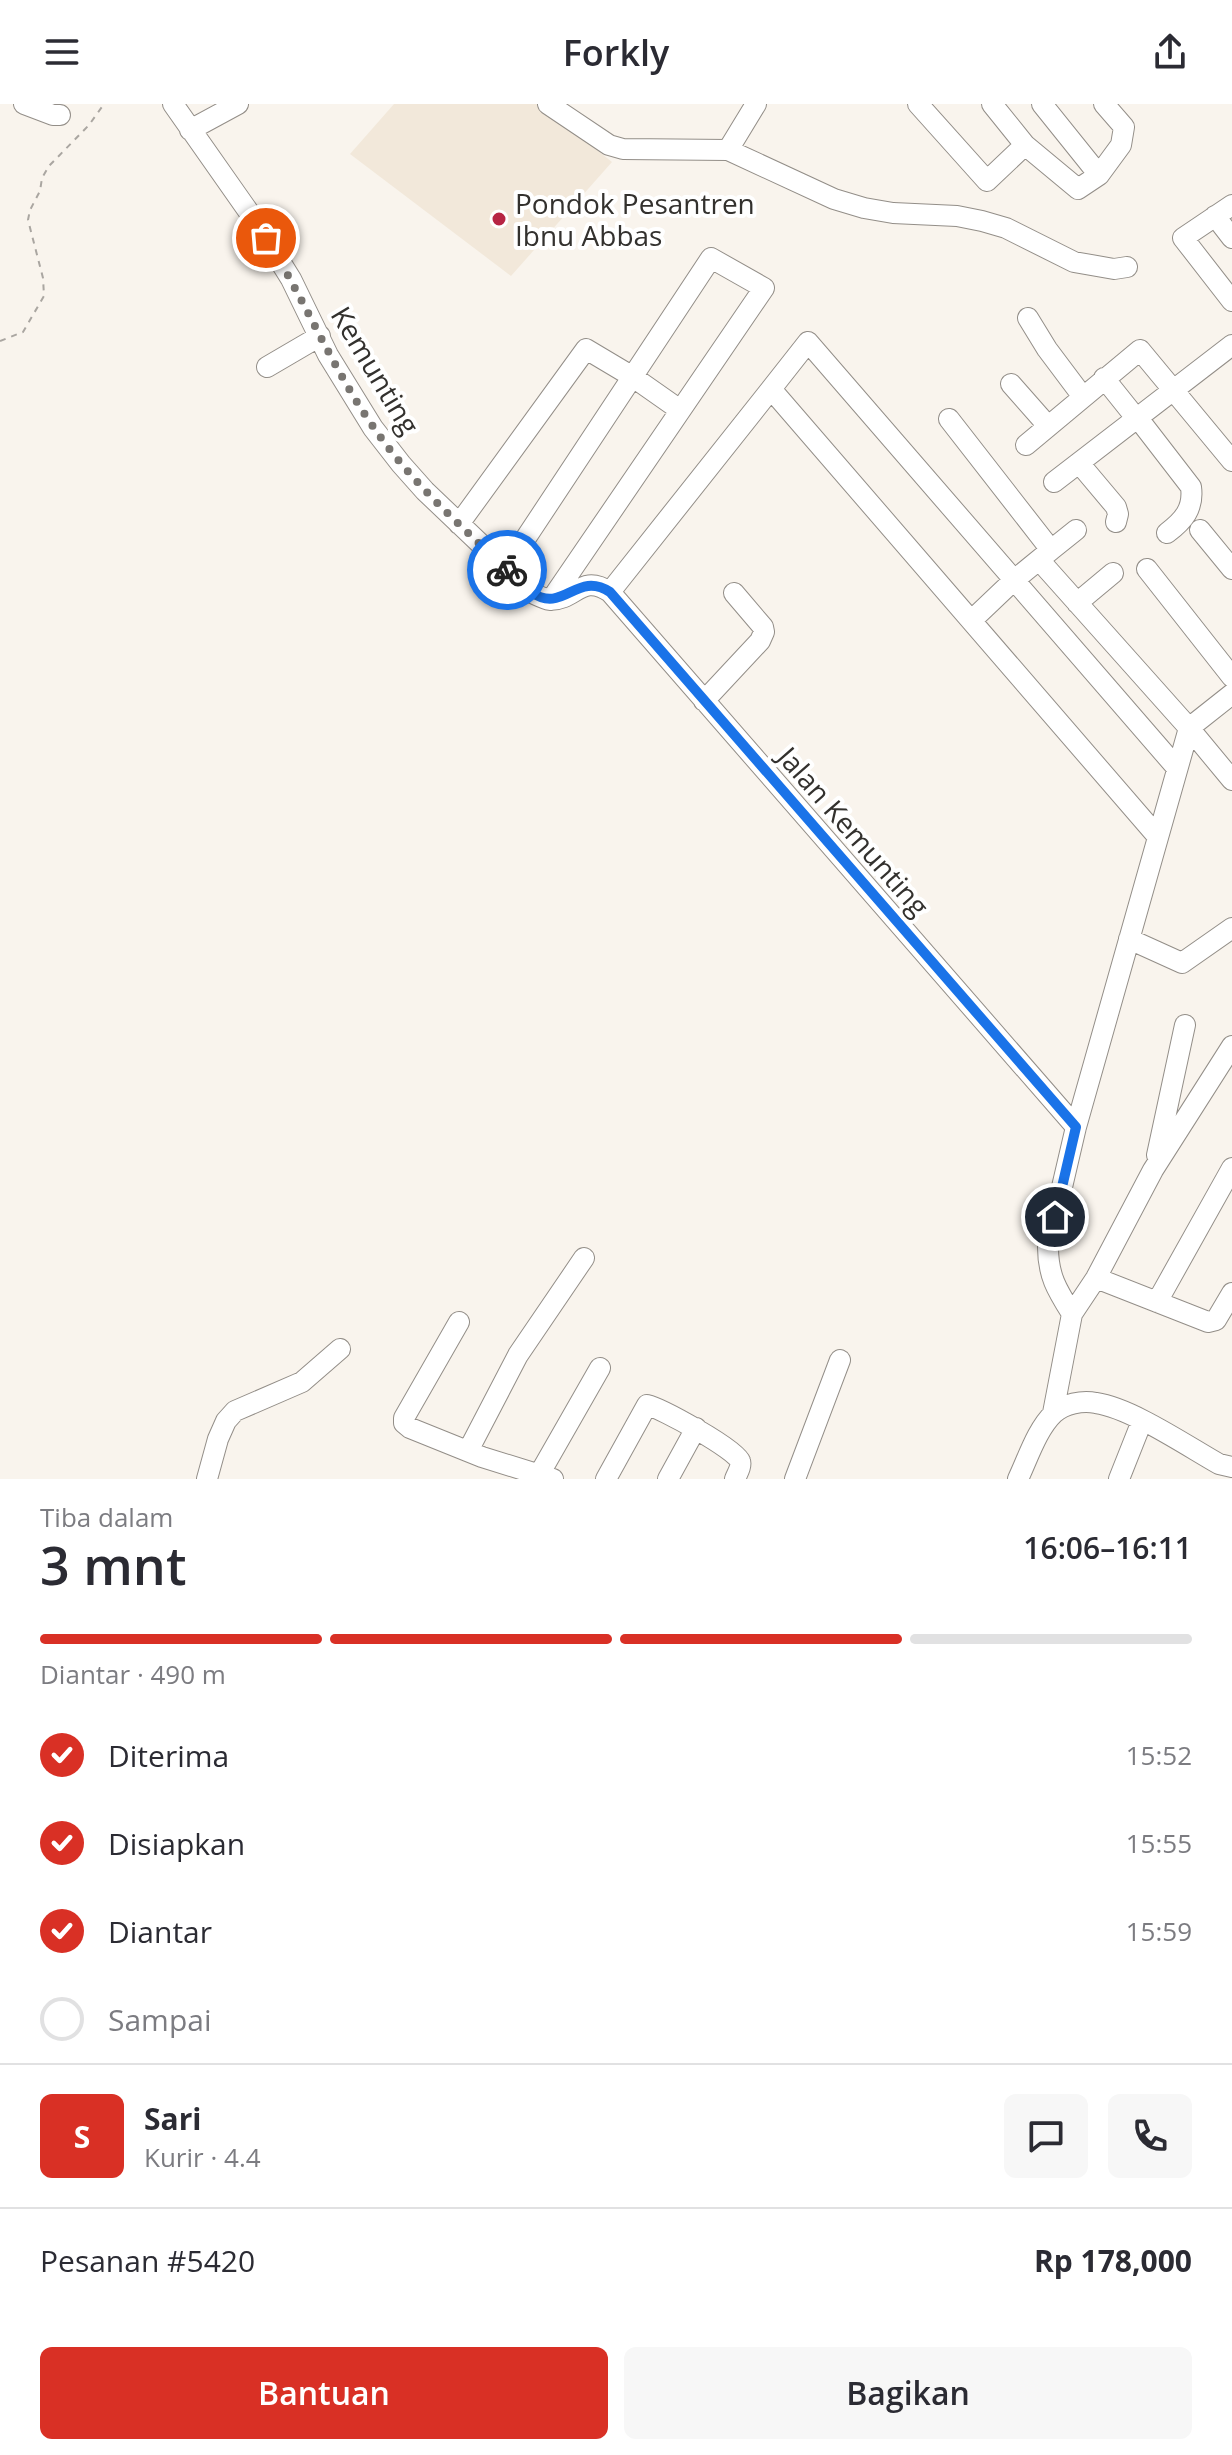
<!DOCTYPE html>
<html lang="id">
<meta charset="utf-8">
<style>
:root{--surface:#fff;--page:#f7f7f7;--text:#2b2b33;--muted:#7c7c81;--line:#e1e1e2;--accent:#d93025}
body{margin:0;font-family:"Open Sans",sans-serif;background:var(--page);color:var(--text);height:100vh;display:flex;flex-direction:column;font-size:30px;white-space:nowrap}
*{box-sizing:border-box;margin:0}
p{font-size:26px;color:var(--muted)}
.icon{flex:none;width:44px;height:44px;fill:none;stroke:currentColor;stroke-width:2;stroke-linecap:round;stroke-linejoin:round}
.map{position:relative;height:1375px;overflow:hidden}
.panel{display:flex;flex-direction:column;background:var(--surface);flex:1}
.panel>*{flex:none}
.pin{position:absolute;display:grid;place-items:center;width:68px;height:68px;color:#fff;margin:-34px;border:4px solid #fff;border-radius:50%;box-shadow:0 2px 8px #0007}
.courier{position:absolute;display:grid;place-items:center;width:80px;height:80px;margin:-40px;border:6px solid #1a73e8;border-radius:50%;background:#fff;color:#222;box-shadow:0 2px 10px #0007}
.head em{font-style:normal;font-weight:600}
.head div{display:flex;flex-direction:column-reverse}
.head{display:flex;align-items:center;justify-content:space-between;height:136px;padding:0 40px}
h1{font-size:52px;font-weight:600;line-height:60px}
.bar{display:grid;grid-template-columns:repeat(4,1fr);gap:12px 8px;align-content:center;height:96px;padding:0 40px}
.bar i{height:10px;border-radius:6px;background:var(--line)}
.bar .current{background:var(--accent)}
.bar p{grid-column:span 4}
.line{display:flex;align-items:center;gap:20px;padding:0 40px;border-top:2px solid var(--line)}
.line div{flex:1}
.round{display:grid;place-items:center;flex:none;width:84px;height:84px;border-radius:12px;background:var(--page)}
ol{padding:0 40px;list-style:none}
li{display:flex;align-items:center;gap:24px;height:88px}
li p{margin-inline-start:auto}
li .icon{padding:8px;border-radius:50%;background:var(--accent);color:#fff;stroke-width:4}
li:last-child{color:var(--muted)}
li i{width:44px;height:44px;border:4px solid var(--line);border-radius:50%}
.primary-button{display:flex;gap:16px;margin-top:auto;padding:16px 40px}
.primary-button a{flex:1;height:92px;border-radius:12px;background:var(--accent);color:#fff;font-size:32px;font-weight:600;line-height:92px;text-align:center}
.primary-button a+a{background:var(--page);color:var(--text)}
header{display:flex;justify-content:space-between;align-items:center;height:104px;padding:0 40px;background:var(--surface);font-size:36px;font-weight:600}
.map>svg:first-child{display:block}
.built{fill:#f2e8da}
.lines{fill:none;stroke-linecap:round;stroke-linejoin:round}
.minor-casing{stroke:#938e88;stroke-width:22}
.path{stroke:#aaa6a1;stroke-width:2;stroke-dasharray:6 6;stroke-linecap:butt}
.minor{stroke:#fff;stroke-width:20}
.done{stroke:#787571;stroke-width:8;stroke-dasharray:0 14.4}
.route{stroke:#1a73e8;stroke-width:10}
.poi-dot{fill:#b72544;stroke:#fff;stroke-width:3}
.labels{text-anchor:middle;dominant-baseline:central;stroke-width:8;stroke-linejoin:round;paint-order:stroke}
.poi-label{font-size:28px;fill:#33312e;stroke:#fff;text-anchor:start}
.street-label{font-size:28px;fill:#33312e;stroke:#fff}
</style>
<header><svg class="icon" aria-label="menu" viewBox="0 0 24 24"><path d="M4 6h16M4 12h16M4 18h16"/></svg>Forkly<svg class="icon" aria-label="share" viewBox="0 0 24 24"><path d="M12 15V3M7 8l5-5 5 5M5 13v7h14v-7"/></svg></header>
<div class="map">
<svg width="1232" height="1375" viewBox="0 0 1232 1375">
<rect width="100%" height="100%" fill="#f9f4ed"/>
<!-- built -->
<path class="built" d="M394,0H539L612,58L511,172L350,50Z"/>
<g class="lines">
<defs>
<path id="minor" d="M24,0L53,11H60
M173,0L253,114L291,175L328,251L373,324L401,360L425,387L532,489C537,491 544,495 550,496C576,496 581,469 610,488L1076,1023
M548,0L609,41L623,45L728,46L834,95L864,104L893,109L957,112L982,117L1006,124L1074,158L1114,165L1127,163
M918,0L987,77L1025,41
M992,0L1025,41L1078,85L1099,71
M1042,0L1099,71L1121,41L1124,23L1104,0
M190,26L238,0
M728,46L756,0
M1232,101L1183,134L1232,197
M1215,112L1232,134
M1028,214L1047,245L1083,293
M267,263L320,232
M1104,274L1136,314
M1011,280L1048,322
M1137,313L1191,383C1194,405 1183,417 1167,429
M949,315L1051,446L1013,477L972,516
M1026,341L1140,246L1232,357
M1079,359L1116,403L1118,410L1116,418
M1054,378L1232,241
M459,420L586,245L633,273L680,306
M1200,426L1232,465
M1051,446L1076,426
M1040,457L1189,624L1232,676
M506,464L711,154L764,184L551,496
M1147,465L1232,573
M610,488L771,285
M1077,499L1113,469
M704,597L760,537L764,528L763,523L734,489
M1158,733L771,285L808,238L1176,663
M1129,835L1182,859L1232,824
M1157,1051L1185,921
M1096,1174L1208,1218L1216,1216L1232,1189
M1157,1198L1232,1064
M1072,1210C1057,1186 1048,1172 1048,1143L1076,1023L1189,624L1232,590
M459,1218L404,1314V1319L410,1324L482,1353L553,1375
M1053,1309L1072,1210L1096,1174L1153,1066L1232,942
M468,1347L518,1251L584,1154
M540,1369L600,1264
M207,1375L218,1335L226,1317L235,1307L302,1278L340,1245
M606,1375L647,1301C661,1304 737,1346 740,1357C742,1362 737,1370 735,1375
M668,1375L696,1324
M795,1375L840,1256
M1018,1375C1028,1354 1037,1325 1054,1309C1064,1300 1082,1296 1096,1299C1131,1304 1187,1342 1219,1360L1232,1363
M1119,1375L1142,1317"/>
</defs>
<!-- minor casing -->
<use href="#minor" class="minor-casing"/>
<!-- path -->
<path class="path" d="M0,237L23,228L44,192L43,174L28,116L30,106L40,87L42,74L49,62L89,21L104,0"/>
<!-- minor -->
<use href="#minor" class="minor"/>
</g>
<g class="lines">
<!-- done -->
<path class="done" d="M266,134C305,196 332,264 374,324C411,378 460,421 507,466"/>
<!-- route -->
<path class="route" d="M507,466C515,473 523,483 531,488C564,511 576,466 610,488L1076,1023L1055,1113"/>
</g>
<!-- markers -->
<circle class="poi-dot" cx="499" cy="115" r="8"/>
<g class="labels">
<!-- poi labels -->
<g class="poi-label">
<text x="515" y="99">Pondok Pesantren<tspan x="515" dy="32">Ibnu Abbas</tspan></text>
</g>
<!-- street labels -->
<g class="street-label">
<text transform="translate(376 266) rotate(59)">Kemunting</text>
<text transform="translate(854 727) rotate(49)">Jalan Kemunting</text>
</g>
</g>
</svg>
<div class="pin" style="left:266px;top:134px;background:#ea580c"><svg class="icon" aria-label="bag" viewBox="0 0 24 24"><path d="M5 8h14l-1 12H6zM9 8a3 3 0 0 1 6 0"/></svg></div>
<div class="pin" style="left:1055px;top:1113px;background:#1f2937"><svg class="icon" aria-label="home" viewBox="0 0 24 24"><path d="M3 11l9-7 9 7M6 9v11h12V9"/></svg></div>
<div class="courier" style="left:507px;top:466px"><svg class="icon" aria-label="bike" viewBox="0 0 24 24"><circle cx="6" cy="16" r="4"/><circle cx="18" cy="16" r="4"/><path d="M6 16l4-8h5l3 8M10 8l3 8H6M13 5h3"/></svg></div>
</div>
<section class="panel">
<div class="head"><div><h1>3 mnt</h1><p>Tiba dalam</p></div><em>16:06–16:11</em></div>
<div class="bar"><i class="current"></i><i class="current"></i><i class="current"></i><i></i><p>Diantar · 490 m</p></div>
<ol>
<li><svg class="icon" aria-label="check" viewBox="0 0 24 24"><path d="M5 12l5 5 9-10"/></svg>Diterima<p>15:52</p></li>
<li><svg class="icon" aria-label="check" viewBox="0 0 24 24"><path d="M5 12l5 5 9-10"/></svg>Disiapkan<p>15:55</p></li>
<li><svg class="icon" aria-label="check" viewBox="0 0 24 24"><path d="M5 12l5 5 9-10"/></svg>Diantar<p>15:59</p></li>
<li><i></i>Sampai</li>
</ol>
<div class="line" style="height:144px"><b class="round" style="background:var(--accent);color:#fff">S</b><div><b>Sari</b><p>Kurir · 4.4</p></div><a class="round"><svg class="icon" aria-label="chat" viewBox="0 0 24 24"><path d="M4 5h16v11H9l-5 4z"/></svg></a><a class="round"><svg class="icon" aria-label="phone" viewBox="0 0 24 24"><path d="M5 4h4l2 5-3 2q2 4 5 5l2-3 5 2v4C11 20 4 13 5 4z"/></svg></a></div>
<div class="line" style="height:104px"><div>Pesanan #5420</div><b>Rp 178,000</b></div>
<div class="primary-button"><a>Bantuan</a><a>Bagikan</a></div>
</section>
